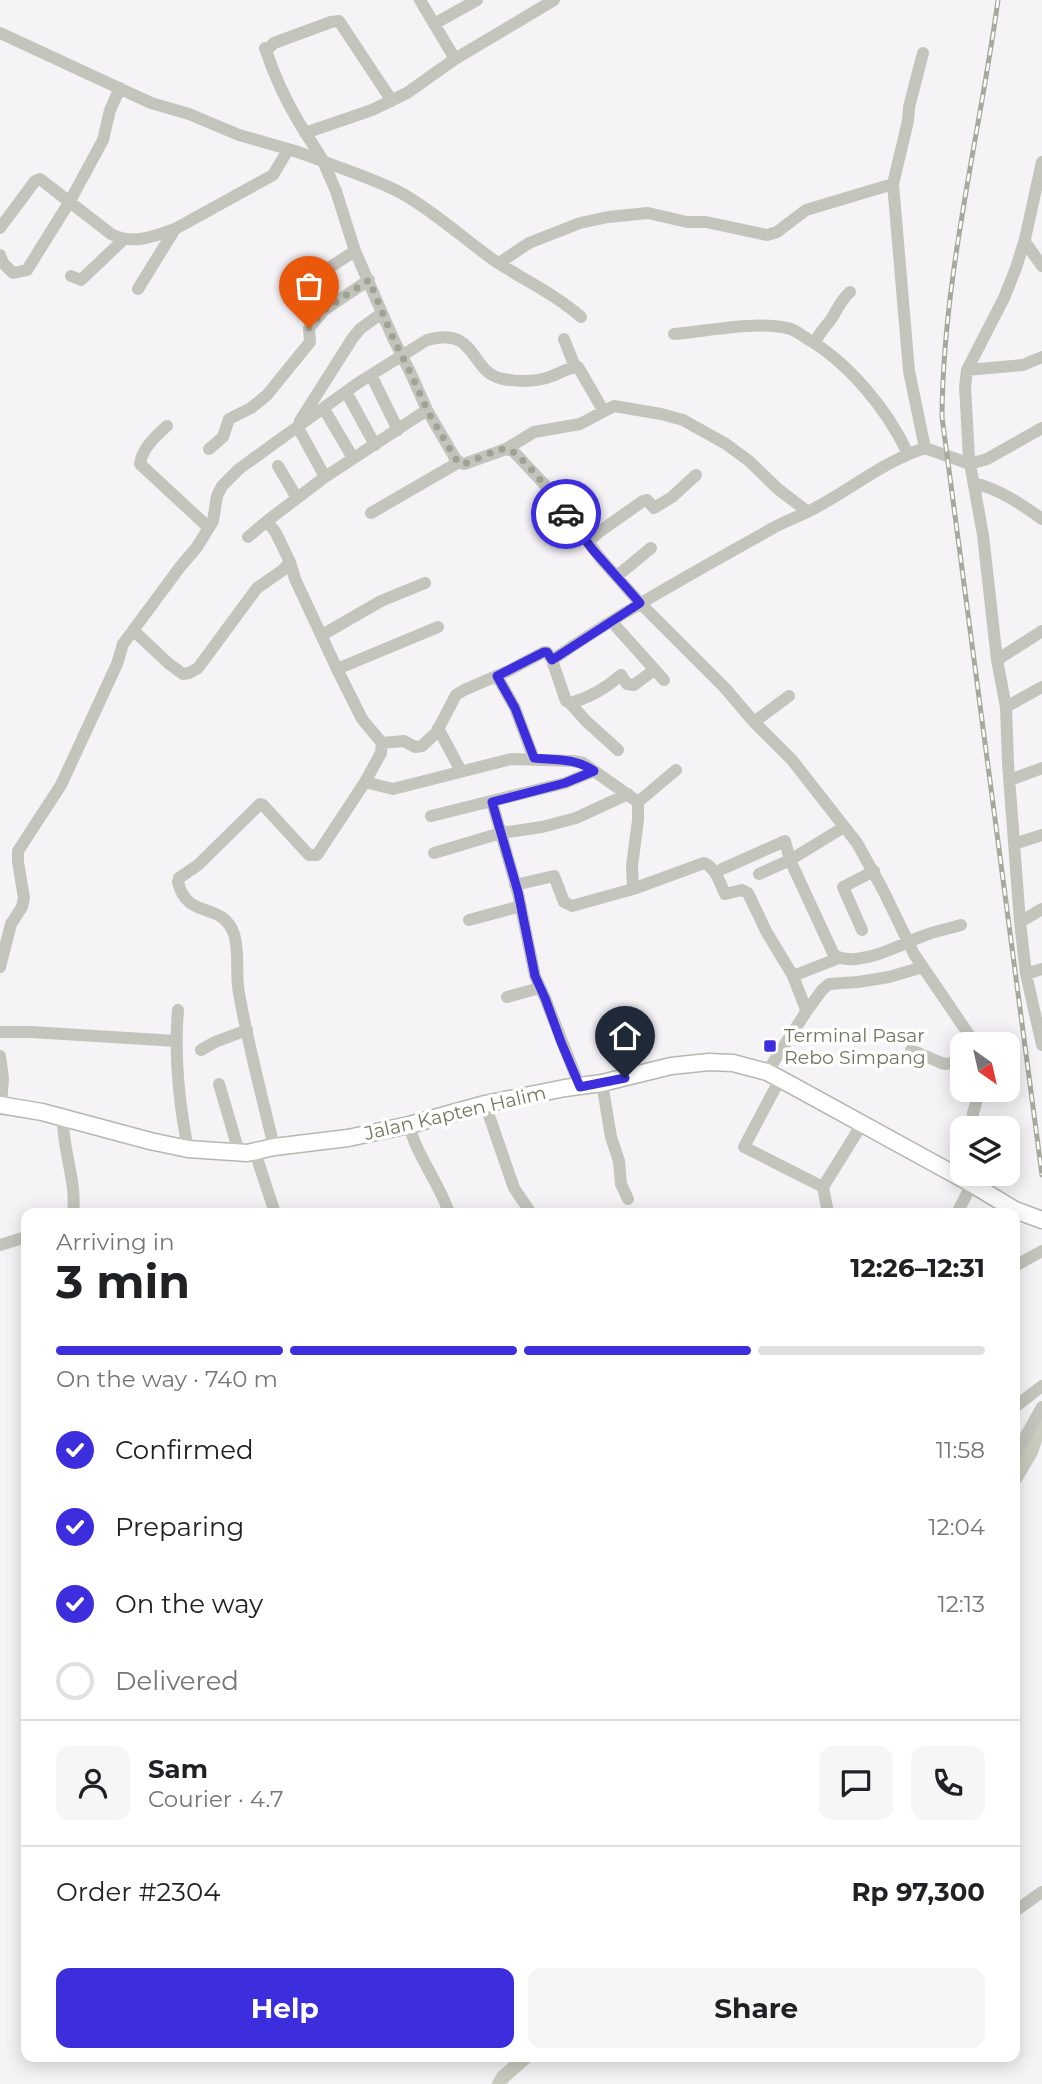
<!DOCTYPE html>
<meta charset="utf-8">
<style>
:root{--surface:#fff;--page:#f6f6f6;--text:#202124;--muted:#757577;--line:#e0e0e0;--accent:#3c2ddd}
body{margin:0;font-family:Montserrat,sans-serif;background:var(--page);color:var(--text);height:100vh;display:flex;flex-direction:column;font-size:26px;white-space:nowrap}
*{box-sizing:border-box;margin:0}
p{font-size:23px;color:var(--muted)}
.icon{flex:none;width:38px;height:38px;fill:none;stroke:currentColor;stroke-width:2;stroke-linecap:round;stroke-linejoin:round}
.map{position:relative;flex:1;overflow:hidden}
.panel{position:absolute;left:21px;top:1208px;width:999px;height:854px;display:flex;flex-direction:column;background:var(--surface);border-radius:14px;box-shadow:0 4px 18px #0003}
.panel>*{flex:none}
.needle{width:46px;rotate:146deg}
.fabs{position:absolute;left:950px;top:1032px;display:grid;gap:14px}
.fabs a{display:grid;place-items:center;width:70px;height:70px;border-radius:14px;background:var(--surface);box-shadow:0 4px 18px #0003;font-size:35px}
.pin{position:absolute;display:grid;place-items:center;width:60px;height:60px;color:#fff;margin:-72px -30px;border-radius:50% 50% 50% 0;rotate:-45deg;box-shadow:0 0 7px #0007}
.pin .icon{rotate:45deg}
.courier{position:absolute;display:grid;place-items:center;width:70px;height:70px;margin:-35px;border:5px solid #3c2ddd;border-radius:50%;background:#fff;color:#222;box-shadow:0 2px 9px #0007}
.summary em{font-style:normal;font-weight:700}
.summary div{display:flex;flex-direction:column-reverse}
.summary{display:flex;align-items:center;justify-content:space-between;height:119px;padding:0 35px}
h1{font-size:46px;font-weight:700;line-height:52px}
.bar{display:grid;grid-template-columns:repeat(4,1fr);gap:10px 7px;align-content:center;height:84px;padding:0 35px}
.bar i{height:9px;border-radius:5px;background:var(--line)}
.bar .active{background:var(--accent)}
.bar p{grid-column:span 4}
.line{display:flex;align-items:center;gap:18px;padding:0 35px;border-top:2px solid var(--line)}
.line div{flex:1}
.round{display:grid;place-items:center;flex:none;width:74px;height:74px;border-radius:14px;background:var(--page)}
ol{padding:0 35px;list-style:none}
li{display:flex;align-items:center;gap:21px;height:77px}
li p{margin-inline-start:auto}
li .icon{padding:7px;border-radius:50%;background:var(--accent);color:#fff;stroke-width:4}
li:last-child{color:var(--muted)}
li i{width:38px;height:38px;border:4px solid var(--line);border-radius:50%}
.primary-button{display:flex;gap:14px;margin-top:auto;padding:14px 35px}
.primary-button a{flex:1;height:80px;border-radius:14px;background:var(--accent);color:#fff;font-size:28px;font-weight:700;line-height:80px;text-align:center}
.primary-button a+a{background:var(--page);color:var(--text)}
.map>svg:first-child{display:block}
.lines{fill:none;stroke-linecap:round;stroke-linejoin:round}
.river{stroke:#cacbbe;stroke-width:14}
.major-casing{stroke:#b5b8af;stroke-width:19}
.minor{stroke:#c3c5bd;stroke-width:12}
.major{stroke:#fff;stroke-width:16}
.rail-casing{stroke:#a6aa9d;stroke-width:5}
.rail{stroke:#fff;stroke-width:2.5;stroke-dasharray:8;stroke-linecap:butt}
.done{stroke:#9fa394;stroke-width:7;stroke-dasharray:0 12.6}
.route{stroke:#3c2ddd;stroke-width:9}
.poi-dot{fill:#3c2ddd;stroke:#fff;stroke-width:2.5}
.labels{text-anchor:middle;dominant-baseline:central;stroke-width:7;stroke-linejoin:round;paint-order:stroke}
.poi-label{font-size:19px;fill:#70785e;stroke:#fff;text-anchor:start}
.street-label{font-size:19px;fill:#70785e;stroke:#fff}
</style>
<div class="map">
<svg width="1042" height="2084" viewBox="0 0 1042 2084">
<rect width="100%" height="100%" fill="#f6f3f7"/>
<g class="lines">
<!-- river -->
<path class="river" d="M1015,1479L1031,1452L1042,1418
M499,2084L503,2077L527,2056"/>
<defs>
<path id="major" d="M0,1105L42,1112L150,1141L188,1149L247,1153L274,1147L348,1138L409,1125L485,1104L565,1088L602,1083L671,1066L709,1062L733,1063L767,1072L784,1081L972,1184L1015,1210L1042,1220"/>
</defs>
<!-- major casing -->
<use href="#major" class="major-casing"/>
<!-- minor -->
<path class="minor" d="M420,0L455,59
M434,24L477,0
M0,33L151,103L189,114L239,135L295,151L323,161L336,191L355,251L393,338L412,376L427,410L455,458L459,462L464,464L506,449L513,451L546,486L601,559L640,603L725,688L754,722L792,760L857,843L883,890L914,954L976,1045
M923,53L909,107L908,121L893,184L909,371L925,448L970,464L987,459L1042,428
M392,101L339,21L331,22L274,43L268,49L265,48C273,72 284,97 297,119C305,134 315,146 323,161C350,172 377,180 403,194C436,213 464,239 495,261C524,280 555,294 581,317
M305,133L372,110L407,93L455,59L554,0
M1042,162L1025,239L1016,268L1004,298L967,370L965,387L969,458L983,535L997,660L1006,707L1008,763L1020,922L1026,974L1042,1045
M0,228L35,181L40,179L111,234C132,245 153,237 175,229
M1025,242L1042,266
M0,255L3,263L13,273L27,270L70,201L103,140L110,110L120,88
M499,263L529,243L580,223L608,217L648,213L687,222H706L767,235L777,232L806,210L893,184
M71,276L81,280L123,240
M138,289L175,229L273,175L288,150
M324,310L304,284L355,251
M674,334C709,331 753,321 787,328C794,329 800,334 806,338C848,362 888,410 908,454
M564,339L575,367
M815,343C819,332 826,327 832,318C838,308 841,300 850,292
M967,370L1023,365L1042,357
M374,381L398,430
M350,399L375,445
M327,414L353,458
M300,421L352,339L360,329L382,313
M167,426C156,436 142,448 140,464L208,527
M301,433L325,477
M209,449L223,437L229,419L251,408L267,395L310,342L309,328L324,310L369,280
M506,449L534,432L580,424L614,406L661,414L683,420L726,444L749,461L778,489L808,512
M278,466L297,498
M974,483C999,489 1021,504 1042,519
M371,513L459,462
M267,521L276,533L290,562L295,579L337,669L362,719L382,743L381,753L365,782L393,789L511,759L573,761L583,763L638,802V820L632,866L633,889
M248,537L267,521L325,477L427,410
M588,542L599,532L643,501L647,500L654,508L672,497L696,475
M617,576L651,548
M612,622L664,680
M133,630L168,663L183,674L189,673L198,668L257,588L283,570L290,562
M322,635L381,601L425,583
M552,660L566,701L570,703C589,698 606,688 621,675L627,684L634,685L654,670
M997,660L1042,631
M337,669L438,627
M497,676L515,708L534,759
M570,703L586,721L618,750
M1006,707L1042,687
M754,722L789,696
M438,728L461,771
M382,743L404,741L415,747L422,746L436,733L456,695L464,690L508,671L544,652H547L552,660C623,611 698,570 773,528C787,520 803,515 817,507C854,487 885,461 925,448
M1010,780L1042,768
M492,802L518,893L535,976L545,998L580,1087
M638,802L676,770
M431,816L565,783L594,771
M844,827L790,860L834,955C857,969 901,944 923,936C935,931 948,929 961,925
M1014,844L1042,835
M434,853L501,833L542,827L576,818L628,794
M722,869L785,841L790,860L759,874
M515,885L554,876L564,902L572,906L633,889L704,863C715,867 720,883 725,894L742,890L748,893L766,931L793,976L805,1007L806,1012L767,1072
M469,920L521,906
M1020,922L1042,909
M862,930L843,887L874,871
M0,967L11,924L22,907L24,898L18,862V851L61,785L117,664L123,644L180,567L197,547L213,521L217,496L222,486L239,469L358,383L427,340C478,325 469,373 503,379C520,382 537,382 552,376C561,373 568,367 578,367L603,410
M1026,974L1042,969
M793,976L839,958
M507,997L540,988
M178,1010C174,1057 179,1103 188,1149
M806,1012L822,990L829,984L858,982L889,977L923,967
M0,1032H31L176,1041
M201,1050L215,1042L247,1030
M911,1050L944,1064L962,1062
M0,1056L3,1078L1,1105
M780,1079L744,1147L823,1187
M602,1083L611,1137L619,1161L621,1184L628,1199
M219,1084L239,1152
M485,1104L514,1188L531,1213
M63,1118C62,1149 77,1181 73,1213
M409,1125C417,1157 439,1182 449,1213
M972,1129L973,1113L980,1090
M274,1147C262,1096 248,1045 239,993C235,974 240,953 234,934C222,900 187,921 178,882L179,878L198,865L260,804L263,805L309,855H317L365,782
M255,1152L275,1213
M828,1213L823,1187L862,1124
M957,1213L972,1184
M0,1245L26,1237
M1015,1266L1042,1251
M1015,1407L1042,1386
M1015,1455L1042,1407
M1015,1911L1042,1892"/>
<!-- major -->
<use href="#major" class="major"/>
<defs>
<path id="rail" d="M998,0C979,139 943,276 942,417L1042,1175"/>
</defs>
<!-- rail casing -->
<use href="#rail" class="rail-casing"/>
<!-- rail -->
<use href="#rail" class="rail"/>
</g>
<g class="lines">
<!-- done -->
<path class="done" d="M309,328L324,310L369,280L393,338L412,376L427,410L455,458L459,463L464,464C473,461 499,448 506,449C519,449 558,502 566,514"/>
<!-- route -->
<path class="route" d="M566,514L593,550L640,603L552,660L547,652H544L497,676L515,708L534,758C555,760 576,758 594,771L565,783L492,802L518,892L535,976L545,998L561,1042L580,1087L625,1078"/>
</g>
<!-- markers -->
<rect class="poi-dot" x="763" y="1039" width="14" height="14" rx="3.5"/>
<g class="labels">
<!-- poi labels -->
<g class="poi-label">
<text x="784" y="1035">Terminal Pasar<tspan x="784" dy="22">Rebo Simpang</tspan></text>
</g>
<!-- street labels -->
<g class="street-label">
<text transform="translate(455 1113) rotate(-13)">Jalan Kapten Halim</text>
</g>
</g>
</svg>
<div class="fabs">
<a><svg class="needle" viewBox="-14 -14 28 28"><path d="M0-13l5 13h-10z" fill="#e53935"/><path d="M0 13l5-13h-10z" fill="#757577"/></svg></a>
<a><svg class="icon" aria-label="layers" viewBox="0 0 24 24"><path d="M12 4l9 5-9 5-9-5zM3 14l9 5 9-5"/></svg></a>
</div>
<div class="pin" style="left:309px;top:328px;background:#ea580c"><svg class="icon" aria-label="bag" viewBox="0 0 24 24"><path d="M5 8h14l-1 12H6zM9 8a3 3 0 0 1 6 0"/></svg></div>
<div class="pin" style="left:625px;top:1078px;background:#1f2937"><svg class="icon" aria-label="home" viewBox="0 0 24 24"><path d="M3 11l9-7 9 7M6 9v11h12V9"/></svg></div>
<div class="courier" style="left:566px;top:514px"><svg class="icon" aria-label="car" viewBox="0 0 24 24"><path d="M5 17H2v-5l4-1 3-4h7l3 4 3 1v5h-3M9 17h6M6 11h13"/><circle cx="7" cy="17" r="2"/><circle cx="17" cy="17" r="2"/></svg></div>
<section class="panel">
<div class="summary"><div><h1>3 min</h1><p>Arriving in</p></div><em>12:26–12:31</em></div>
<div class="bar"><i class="active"></i><i class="active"></i><i class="active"></i><i></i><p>On the way · 740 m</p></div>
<ol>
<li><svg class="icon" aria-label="check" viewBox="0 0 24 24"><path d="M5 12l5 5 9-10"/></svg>Confirmed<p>11:58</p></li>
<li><svg class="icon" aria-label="check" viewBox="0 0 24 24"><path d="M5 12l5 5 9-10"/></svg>Preparing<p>12:04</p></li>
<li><svg class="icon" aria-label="check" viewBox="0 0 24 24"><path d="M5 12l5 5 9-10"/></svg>On the way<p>12:13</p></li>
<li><i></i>Delivered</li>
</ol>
<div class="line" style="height:126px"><a class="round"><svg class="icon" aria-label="person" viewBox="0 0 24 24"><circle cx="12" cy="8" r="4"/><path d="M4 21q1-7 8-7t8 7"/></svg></a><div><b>Sam</b><p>Courier · 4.7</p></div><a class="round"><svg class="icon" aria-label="chat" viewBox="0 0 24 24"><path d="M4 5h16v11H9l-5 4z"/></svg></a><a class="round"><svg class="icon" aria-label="phone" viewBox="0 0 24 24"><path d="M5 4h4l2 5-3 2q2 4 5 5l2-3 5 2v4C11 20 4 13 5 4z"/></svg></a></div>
<div class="line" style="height:91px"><div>Order #2304</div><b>Rp 97,300</b></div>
<div class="primary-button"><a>Help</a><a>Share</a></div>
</section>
</div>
